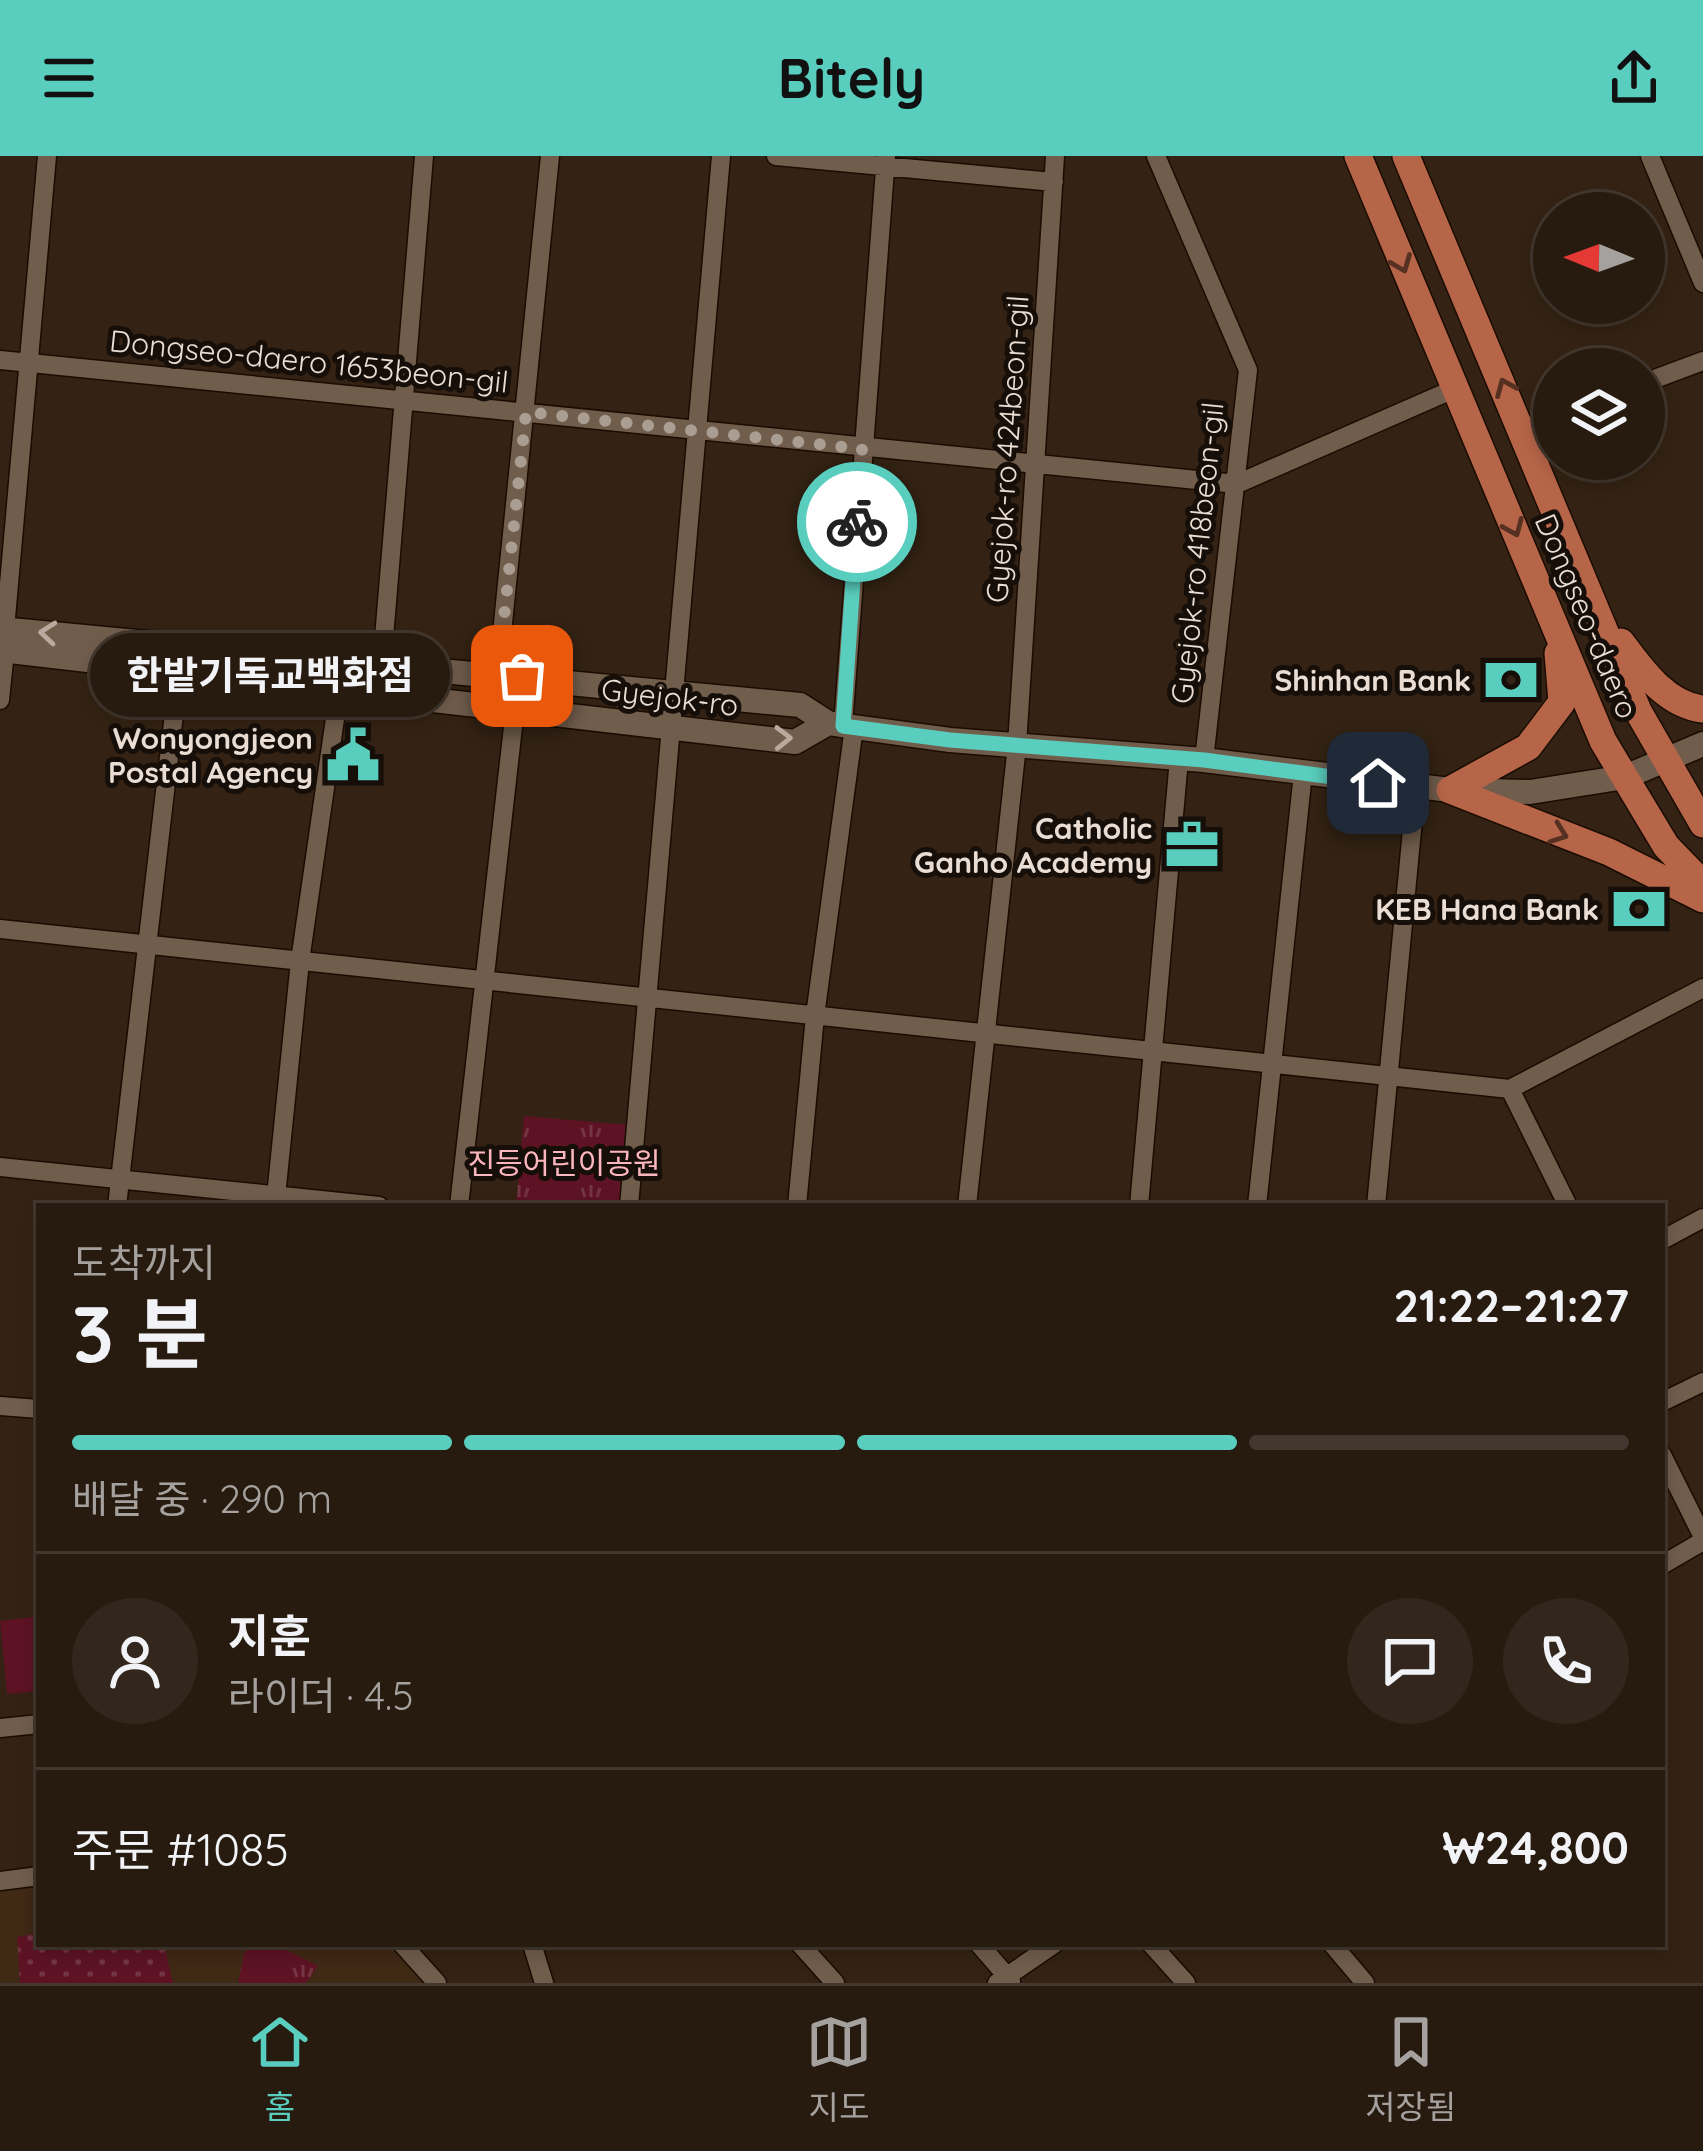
<!DOCTYPE html>
<html lang="ko">
<meta charset="utf-8">
<style>
:root{--surface:#271a0f;--page:#33271d;--text:#f1f3f6;--muted:#a4a19e;--line:#43382f;--accent:#59cebe}
body{margin:0;font-family:Quicksand,"Noto Sans KR",sans-serif;background:var(--page);color:var(--text);height:100vh;display:flex;flex-direction:column;font-size:45px;white-space:nowrap}
*{box-sizing:border-box;margin:0}
p{font-size:39px;color:var(--muted)}
.icon{flex:none;width:66px;height:66px;fill:none;stroke:currentColor;stroke-width:2;stroke-linecap:round;stroke-linejoin:round}
.map{position:relative;flex:1;overflow:hidden}
.panel{position:absolute;left:36px;top:1047px;width:1629px;height:744px;display:flex;flex-direction:column;background:var(--surface);border-radius:0px;box-shadow:0 6px 18px #0003,0 0 0 3px var(--line)}
.panel>*{flex:none}
.needle{width:78px;rotate:271deg}
.tools{position:absolute;left:1533px;top:36px;display:grid;gap:24px}
.tools a{display:grid;place-items:center;width:132px;height:132px;border-radius:50%;background:var(--surface);box-shadow:0 6px 18px #0003,0 0 0 3px var(--line);font-size:60px}
.pin{position:absolute;display:grid;place-items:center;width:102px;height:102px;color:#fff;margin:-51px;border-radius:24px;box-shadow:0 6px 18px #0006}
.courier{position:absolute;display:grid;place-items:center;width:120px;height:120px;margin:-60px;border:9px solid #59cebe;border-radius:50%;background:#fff;color:#222;box-shadow:0 3px 15px #0007}
.bubble{position:absolute;height:84px;border-radius:42px;background:var(--surface);box-shadow:0 6px 18px #0003,0 0 0 3px var(--line);font-size:39px;font-weight:700;line-height:84px;text-align:center}
.overview em{font-style:normal;font-weight:700}
.overview div{display:flex;flex-direction:column-reverse}
.overview{display:flex;align-items:center;justify-content:space-between;height:204px;padding:0 36px}
h1{font-size:78px;font-weight:700;line-height:90px}
.bar{display:grid;grid-template-columns:repeat(4,1fr);gap:18px 12px;align-content:center;height:144px;padding:0 36px}
.bar i{height:15px;border-radius:9px;background:var(--line)}
.bar .active{background:var(--accent)}
.bar p{grid-column:span 4}
.line{display:flex;align-items:center;gap:30px;padding:0 36px;border-top:3px solid var(--line)}
.line div{flex:1}
.round{display:grid;place-items:center;flex:none;width:126px;height:126px;border-radius:63px;background:var(--page)}
header{display:flex;justify-content:space-between;align-items:center;height:156px;padding:0 36px;background:var(--accent);color:#111;font-size:54px;font-weight:700}
.tab-bar{display:flex;justify-content:space-around;align-items:center;height:168px;border-top:3px solid var(--line);background:var(--surface);font-size:33px;color:var(--muted)}
.tab-bar a{display:grid;justify-items:center;gap:6px}
.tab-bar .active{color:var(--accent)}
.map>svg:first-child{display:block}
.built{fill:#402915}
.grass{fill:url(#grass-dots)}
.park{fill:url(#park-tufts)}
.garden{fill:#5d1324}
.lines{fill:none;stroke-linecap:round;stroke-linejoin:round}
.minor-casing{stroke:#1b0c01;stroke-width:21}
.secondary-casing{stroke:#1b0c01;stroke-width:27}
.primary-casing{stroke:#1b0c01;stroke-width:30}
.minor{stroke:#715d4c;stroke-width:18}
.secondary{stroke:#715d4c;stroke-width:24}
.primary{stroke:#b76549;stroke-width:27}
.oneway{stroke:#563122}
.oneway2{stroke:#baaa9e}
.done{stroke:#aa9d91;stroke-width:12;stroke-dasharray:0 21.6}
.route{stroke:#59cebe;stroke-width:15}
.labels{text-anchor:middle;dominant-baseline:central;stroke-width:10;stroke-linejoin:round;paint-order:stroke}
.street-label{font-size:30px;fill:#eaded4;stroke:#160e08}
.poi-label{font-size:30px;font-weight:bold;fill:#eaded4;stroke:#160e08;text-anchor:end}
.park-label{font-size:30px;fill:#fcb6bd;stroke:#160e08}
</style>
<header><svg class="icon" aria-label="menu" viewBox="0 0 24 24"><path d="M4 6h16M4 12h16M4 18h16"/></svg>Bitely<svg class="icon" aria-label="share" viewBox="0 0 24 24"><path d="M12 15V3M7 8l5-5 5 5M5 13v7h14v-7"/></svg></header>
<div class="map">
<svg width="1703" height="1827" viewBox="0 0 1703 1827">
<defs>
<pattern id="grass-dots" width="8" height="8" patternUnits="userSpaceOnUse" patternTransform="scale(3)"><rect width="8" height="8" fill="#5d1324"/><path d="M2 2h.1M6 6h.1" fill="none" stroke="#743543" stroke-width="1.8" stroke-linecap="round"/></pattern>
<pattern id="park-tufts" width="24" height="20" patternUnits="userSpaceOnUse" patternTransform="scale(3)"><rect width="24" height="20" fill="#5d1324"/><path d="M3 7l-1-3M5 7V3M7 7l1-3M15 17l-1-3M17 17v-4M19 17l1-3" fill="none" stroke="#743543"/></pattern>
</defs>
<rect width="100%" height="100%" fill="#342314"/>
<!-- built -->
<path class="built" d="M39,1731V1788H399L420,1814L424,1827H0V1736Z"/>
<!-- grass -->
<path class="grass" d="M39,1777V1788H164L173,1827H20L17,1781Z"/>
<!-- park -->
<path class="park" d="M524,960L629,969L622,1047L615,1050L516,1049Z
M253,1788H275L318,1810L306,1827H238L244,1797Z"/>
<!-- garden -->
<path class="garden" d="M34,1461L39,1535L7,1538L0,1465Z"/>
<g class="lines">
<defs>
<path id="minor" d="M776,0L1054,26
M1156,0L1248,214L1204,604
M1650,0L1703,127
M0,204L1237,328L1454,233
M1644,227L1703,205
M1523,273L1554,261
M5,473L47,0
M382,506L424,0
M498,517L550,0
M0,544L5,495
M843,570L886,0
M0,773L1510,933L1703,832
M1510,933L1568,1050
M0,1011L379,1050
M117,1050L180,506
M275,1050L300,805L339,535
M459,1050L515,553
M629,1050L721,0
M797,1050L815,860L854,571
M967,1050L1017,589L1055,0
M1139,1050L1179,603
M1257,1050L1303,617
M1376,1050L1416,632
M1662,1084L1703,1062
M1662,1246L1703,1226
M0,1250L39,1253
M1662,1299L1703,1381
M1662,1409L1703,1385
M0,1572L39,1568
M0,1725L39,1720
M402,1788L437,1827
M532,1788L544,1827
M800,1788L835,1827
M979,1788L1011,1825
M1151,1788L1186,1827
M1332,1788L1365,1827
M997,1827L1054,1788"/>
<path id="secondary" d="M0,473L800,549L828,567L854,571L950,584L1204,604L1450,634L1530,636L1625,621L1703,588
M0,494L795,586L828,567"/>
<path id="primary" d="M1358,0L1603,585L1666,690L1703,728
M1406,0L1638,555L1703,668
M1621,486C1641,513 1666,549 1703,553
M1450,634L1609,696L1703,743
M1450,634L1528,591L1562,546L1558,497"/>
</defs>
<!-- minor casing -->
<use href="#minor" class="minor-casing"/>
<!-- secondary casing -->
<use href="#secondary" class="secondary-casing"/>
<!-- primary casing -->
<use href="#primary" class="primary-casing"/>
<!-- minor -->
<use href="#minor" class="minor"/>
<!-- secondary -->
<use href="#secondary" class="secondary"/>
<!-- primary -->
<use href="#primary" class="primary"/>
</g>
<!-- one-way arrows -->
<defs><path id="oneway-chevron" d="M-2-3.5L2.5 0L-2 3.5" fill="none" stroke-width="1.6" stroke-linecap="round" stroke-linejoin="round" transform="scale(3)"/></defs>
<g class="oneway">
<use href="#oneway-chevron" transform="translate(1402 108) rotate(68)"/>
<use href="#oneway-chevron" transform="translate(1505 231) rotate(-113)"/>
<use href="#oneway-chevron" transform="translate(1514 372) rotate(67)"/>
<use href="#oneway-chevron" transform="translate(1559 678) rotate(20)"/>
</g>
<g class="oneway2">
<use href="#oneway-chevron" transform="translate(48 477) rotate(-175)"/>
<use href="#oneway-chevron" transform="translate(783 582) rotate(-1)"/>
</g>
<g class="lines">
<!-- done -->
<path class="done" d="M522,520L498,518L526,256L862,293L857,366"/>
<!-- route -->
<path class="route" d="M857,366L843,570L950,584L1204,604L1378,627"/>
</g>
<!-- icons -->
<defs>
<symbol id="bank-bare" viewBox="-9 -9 18 18"><path d="M-6-4H6V4H-6ZM0-2.3a2.3 2.3 0 1 0 0 4.6a2.3 2.3 0 1 0 0-4.6Z" fill="#59cebe" stroke="#160e08" stroke-width="2.5" paint-order="stroke"/></symbol>
<symbol id="civic-bare" viewBox="-9 -9 18 18"><path d="M-.6-6.5H3V-4.5H.6V-3L4-1V1h2V6H-6V1h2V-1L-.6-3ZM-1.2 2.5V6h2.4V2.5Z" fill="#59cebe" stroke="#160e08" stroke-width="2.5" paint-order="stroke"/></symbol>
<symbol id="office-bare" viewBox="-9 -9 18 18"><path d="M-6-3h4V-5.5h4V-3h4V5H-6ZM-1-4.5V-3h2v-1.5ZM-6 0V1H6V0Z" fill="#59cebe" stroke="#160e08" stroke-width="2.5" paint-order="stroke"/></symbol>
</defs>
<g fill-rule="evenodd">
<use href="#bank-bare" x="1473" y="486" width="76" height="76"/>
<use href="#civic-bare" x="315" y="561" width="76" height="76"/>
<use href="#office-bare" x="1154" y="651" width="76" height="76"/>
<use href="#bank-bare" x="1601" y="715" width="76" height="76"/>
</g>
<g class="labels">
<!-- street labels -->
<g class="street-label">
<text transform="translate(309 205) rotate(6)">Dongseo-daero 1653beon-gil</text>
<text transform="translate(1007 293) rotate(-86)">Gyejok-ro 424beon-gil</text>
<text transform="translate(1197 397) rotate(-84)">Gyejok-ro 418beon-gil</text>
<text transform="translate(1587 460) rotate(67)">Dongseo-daero</text>
<text transform="translate(670 541) rotate(7)">Gyejok-ro</text>
</g>
<!-- poi labels -->
<g class="poi-label">
<text x="1471" y="524">Shinhan Bank</text>
<text x="313" y="582">Wonyongjeon<tspan x="313" dy="34">Postal Agency</tspan></text>
<text x="1152" y="672">Catholic<tspan x="1152" dy="34">Ganho Academy</tspan></text>
<text x="1599" y="753">KEB Hana Bank</text>
</g>
<!-- park labels -->
<g class="park-label">
<text x="564" y="1007">진등어린이공원</text>
</g>
</g>
</svg>
<div class="tools">
<a><svg class="needle" viewBox="-14 -14 28 28"><path d="M0-13l5 13h-10z" fill="#e53935"/><path d="M0 13l5-13h-10z" fill="#a4a19e"/></svg></a>
<a><svg class="icon" aria-label="layers" viewBox="0 0 24 24"><path d="M12 4l9 5-9 5-9-5zM3 14l9 5 9-5"/></svg></a>
</div>
<div class="pin" style="left:522px;top:520px;background:#ea580c"><svg class="icon" aria-label="bag" viewBox="0 0 24 24"><path d="M5 8h14l-1 12H6zM9 8a3 3 0 0 1 6 0"/></svg></div>
<div class="pin" style="left:1378px;top:627px;background:#1f2937"><svg class="icon" aria-label="home" viewBox="0 0 24 24"><path d="M3 11l9-7 9 7M6 9v11h12V9"/></svg></div>
<div class="courier" style="left:857px;top:366px"><svg class="icon" aria-label="bike" viewBox="0 0 24 24"><circle cx="6" cy="16" r="4"/><circle cx="18" cy="16" r="4"/><path d="M6 16l4-8h5l3 8M10 8l3 8H6M13 5h3"/></svg></div>
<div class="bubble" style="left:90px;top:477px;width:360px">한밭기독교백화점</div>
<section class="panel">
<div class="overview"><div><h1>3 분</h1><p>도착까지</p></div><em>21:22–21:27</em></div>
<div class="bar"><i class="active"></i><i class="active"></i><i class="active"></i><i></i><p>배달 중 · 290 m</p></div>
<div class="line" style="height:216px"><a class="round"><svg class="icon" aria-label="person" viewBox="0 0 24 24"><circle cx="12" cy="8" r="4"/><path d="M4 21q1-7 8-7t8 7"/></svg></a><div><b>지훈</b><p>라이더 · 4.5</p></div><a class="round"><svg class="icon" aria-label="chat" viewBox="0 0 24 24"><path d="M4 5h16v11H9l-5 4z"/></svg></a><a class="round"><svg class="icon" aria-label="phone" viewBox="0 0 24 24"><path d="M5 4h4l2 5-3 2q2 4 5 5l2-3 5 2v4C11 20 4 13 5 4z"/></svg></a></div>
<div class="line" style="height:156px"><div>주문 #1085</div><b>₩24,800</b></div>
</section>
</div>
<nav class="tab-bar">
<a class="active"><svg class="icon" aria-label="home" viewBox="0 0 24 24"><path d="M3 11l9-7 9 7M6 9v11h12V9"/></svg>홈</a>
<a><svg class="icon" aria-label="map" viewBox="0 0 24 24"><path d="M3 6l6-2 6 2 6-2v14l-6 2-6-2-6 2zM9 4v14M15 6v14"/></svg>지도</a>
<a><svg class="icon" aria-label="saved" viewBox="0 0 24 24"><path d="M7 4h10v16l-5-4-5 4z"/></svg>저장됨</a>
</nav>
